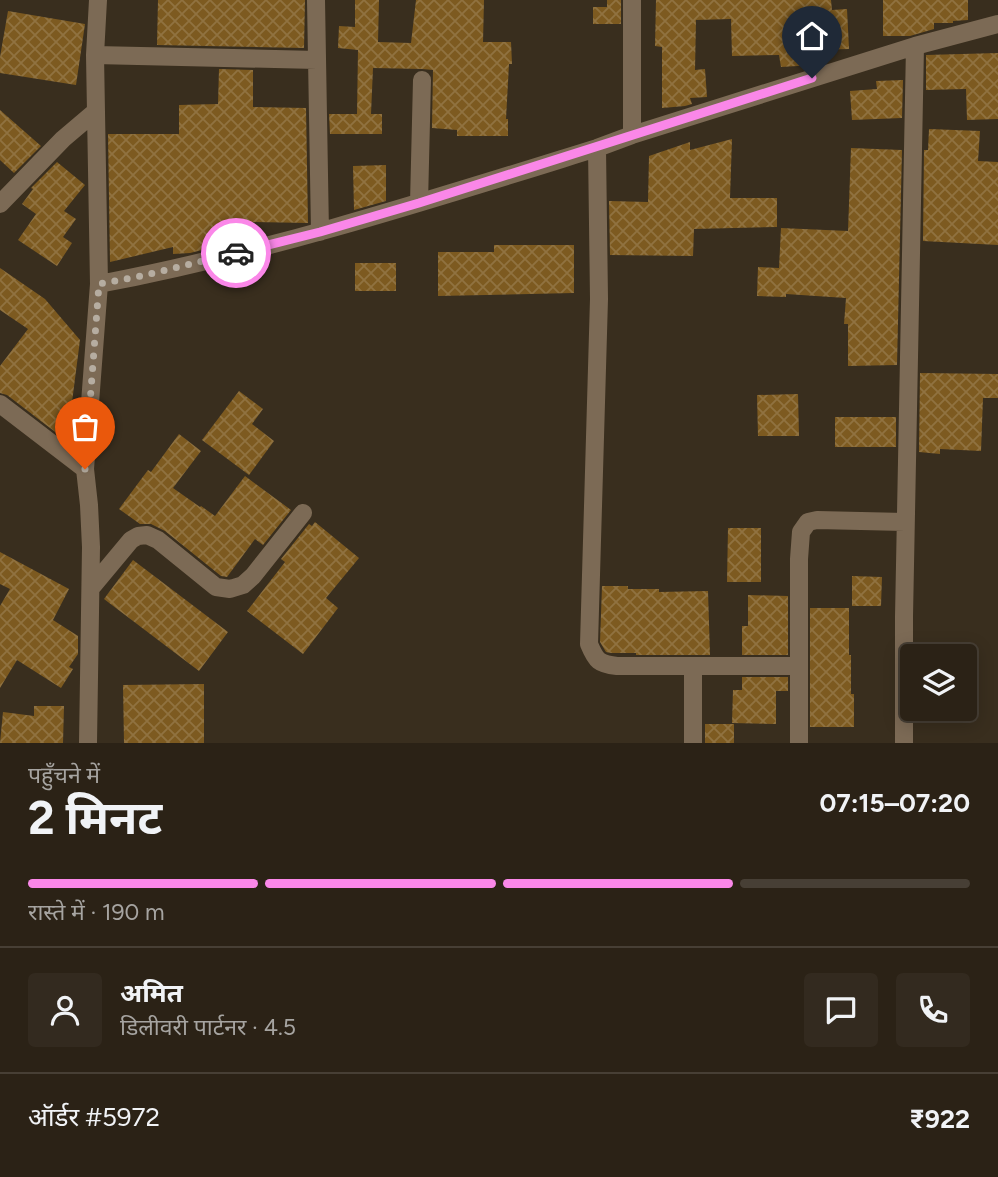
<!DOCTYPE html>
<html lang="hi">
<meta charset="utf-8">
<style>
:root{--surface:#2b2216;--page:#332a1f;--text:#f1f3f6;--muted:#a6a4a1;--line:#473f35;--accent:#fa87e8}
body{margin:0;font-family:Figtree,"Noto Sans Devanagari",sans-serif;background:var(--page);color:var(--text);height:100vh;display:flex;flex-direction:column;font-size:26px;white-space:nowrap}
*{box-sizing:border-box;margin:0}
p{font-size:23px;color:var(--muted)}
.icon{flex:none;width:38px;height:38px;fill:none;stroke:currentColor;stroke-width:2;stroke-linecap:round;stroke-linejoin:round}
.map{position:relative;height:743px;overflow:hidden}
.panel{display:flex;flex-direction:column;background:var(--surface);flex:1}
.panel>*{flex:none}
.controls{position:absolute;left:900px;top:644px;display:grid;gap:14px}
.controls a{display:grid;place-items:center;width:77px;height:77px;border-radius:7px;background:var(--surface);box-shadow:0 4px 18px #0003,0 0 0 2px var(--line);font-size:35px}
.pin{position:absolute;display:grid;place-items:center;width:60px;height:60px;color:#fff;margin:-72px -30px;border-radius:50% 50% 50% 0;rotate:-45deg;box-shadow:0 0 7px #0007}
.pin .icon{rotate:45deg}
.courier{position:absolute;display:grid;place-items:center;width:70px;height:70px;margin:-35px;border:5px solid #fa87e8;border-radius:50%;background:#fff;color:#222;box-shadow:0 2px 9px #0007}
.headline em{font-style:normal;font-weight:700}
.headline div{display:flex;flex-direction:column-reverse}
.headline{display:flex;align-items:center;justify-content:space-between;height:119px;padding:0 28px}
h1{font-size:46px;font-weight:700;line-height:52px}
.bar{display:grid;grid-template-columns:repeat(4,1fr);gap:10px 7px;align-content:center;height:84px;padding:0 28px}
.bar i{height:9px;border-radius:5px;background:var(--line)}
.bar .on{background:var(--accent)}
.bar p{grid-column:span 4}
.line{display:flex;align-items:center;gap:18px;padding:0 28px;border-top:2px solid var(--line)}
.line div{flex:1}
.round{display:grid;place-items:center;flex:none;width:74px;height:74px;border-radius:7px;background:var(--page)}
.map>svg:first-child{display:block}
.building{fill:url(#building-cross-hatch)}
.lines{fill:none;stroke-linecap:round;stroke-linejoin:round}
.minor{stroke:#7c6a55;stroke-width:18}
.done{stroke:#b6ada1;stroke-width:7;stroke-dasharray:0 12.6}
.route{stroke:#fa87e8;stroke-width:9}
</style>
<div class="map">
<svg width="998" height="743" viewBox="0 0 998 743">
<defs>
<pattern id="building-cross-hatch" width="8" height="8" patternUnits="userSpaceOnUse" patternTransform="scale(1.75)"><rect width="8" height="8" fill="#7d5a20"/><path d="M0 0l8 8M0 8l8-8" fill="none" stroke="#907240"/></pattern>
</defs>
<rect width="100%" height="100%" fill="#392e1e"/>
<!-- building -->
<path class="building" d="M158,0H305L304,48L157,45Z
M355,0H379L378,42L411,43L416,0H484L483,42H511L512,64H509L506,119H508V136H457V130L432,128L433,70L422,69L373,68L371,114H382V134H330L329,114H357L358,50L338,48L339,26L355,27Z
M607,0H621V24H593V7H607Z
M656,0H831L832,10L847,9L849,49L813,50L814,65L781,67L779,55L732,56L731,19L696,20L695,70L705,69L707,97L690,98L692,104L685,106L662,108V47L655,46Z
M883,0H968V20L953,21V23H934V29L910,36H883Z
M8,11L85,24L76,85L0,73V57Z
M998,53V119L967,120L966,89L926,90V55Z
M219,69L253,70V107L306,108L308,223L247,222L251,238L190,253L173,254V247L110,262L108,134H179V105L218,104Z
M903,80L902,118L852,120L850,91L877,89L876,81Z
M0,110L41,146L14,173L0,160Z
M929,129L980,131L978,161L998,162V245L923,241L924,150H928Z
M732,139L730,198H777V227L694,229L693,256L610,255L609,201L648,202L649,156L690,142V150Z
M851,148L902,150L897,365L848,366V324H844L846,298L786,294V297L757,296L758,267L779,268L781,228L848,231Z
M57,162L85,185L64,211L76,219L63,237L72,243L57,266L18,240L36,214L22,204L33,189L31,188Z
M386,165V201L354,210L353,166Z
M494,245H574V293L438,296V252H494Z
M355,263H396V291H355Z
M0,268L45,299L80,340L67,441L7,395L0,393V366L28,329L0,310Z
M920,373L998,374V398H983L981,451L940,449V454L919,452Z
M239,391L263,409L252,424L274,441L249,475L202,440Z
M798,394L799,436H758L757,395Z
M835,417H896V447H835Z
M179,434L201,451L173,488L200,507L201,506L215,516L245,476L291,510L263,545L255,539L227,577L221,576L165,531L151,524H140L119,509L148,470L151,472Z
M315,522L359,558L326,598L338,608L303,654L247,611L285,562L281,559L309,524L312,526Z
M728,528H761V582H727Z
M0,552L69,589L53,620L78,636V654L69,667L73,669L61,688L17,660L0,688V606L10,589L0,584Z
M133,560L228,632L199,671L104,599Z
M852,576L882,577L881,606H852Z
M602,586H628V589H659V592L708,591L710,655H636V653H611L606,652L600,642Z
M748,595L788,596V655H742V626H748Z
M810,608H849V655H851V694H854V727H810Z
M742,677H788V691H776V724L732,723L733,690H742Z
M204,684V743H124L123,685Z
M34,706H64L63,743H0L3,712L34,716Z
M705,724H734V743H705Z"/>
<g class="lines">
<!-- minor -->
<path class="minor" d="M316,0L320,232
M95,55L317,60
M632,135V0
M597,148L599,299L589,644C596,661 599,664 617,666H799
M419,203L422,80
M0,204L63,139L96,111
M99,284C268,252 433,199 597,148L632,135L915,46L998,24
M0,404L85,469
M91,588L131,540L138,536L147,535L158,540L216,587L230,589L243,585L253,576L303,513
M88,743L91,547L89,505L85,469L99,284L95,55L98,0
M693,743V667
M799,743V559L801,532L808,522L817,520L905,522
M904,743V617L915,46"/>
</g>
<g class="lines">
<!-- done -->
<path class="done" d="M85,469L99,284L141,276L236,253"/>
<!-- route -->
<path class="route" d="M236,253L320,232L419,203L812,78"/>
</g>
</svg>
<div class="controls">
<a><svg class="icon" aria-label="layers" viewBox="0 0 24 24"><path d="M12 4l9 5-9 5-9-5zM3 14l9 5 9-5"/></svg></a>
</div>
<div class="pin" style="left:85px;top:469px;background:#ea580c"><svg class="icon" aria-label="bag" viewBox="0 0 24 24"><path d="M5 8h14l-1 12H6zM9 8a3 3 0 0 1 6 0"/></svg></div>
<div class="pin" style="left:812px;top:78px;background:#1f2937"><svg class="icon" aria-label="home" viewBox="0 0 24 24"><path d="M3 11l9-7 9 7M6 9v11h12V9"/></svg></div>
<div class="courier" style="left:236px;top:253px"><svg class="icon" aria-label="car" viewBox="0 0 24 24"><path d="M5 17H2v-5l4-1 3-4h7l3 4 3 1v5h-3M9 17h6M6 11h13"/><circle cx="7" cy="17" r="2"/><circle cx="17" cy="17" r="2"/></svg></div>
</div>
<section class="panel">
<div class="headline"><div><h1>2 मिनट</h1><p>पहुँचने में</p></div><em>07:15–07:20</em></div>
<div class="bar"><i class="on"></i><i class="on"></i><i class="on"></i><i></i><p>रास्ते में · 190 m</p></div>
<div class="line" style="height:126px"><a class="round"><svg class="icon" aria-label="person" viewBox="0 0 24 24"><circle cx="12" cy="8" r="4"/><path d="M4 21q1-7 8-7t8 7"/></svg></a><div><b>अमित</b><p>डिलीवरी पार्टनर · 4.5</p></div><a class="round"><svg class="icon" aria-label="chat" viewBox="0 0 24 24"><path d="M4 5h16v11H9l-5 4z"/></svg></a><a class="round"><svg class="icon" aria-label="phone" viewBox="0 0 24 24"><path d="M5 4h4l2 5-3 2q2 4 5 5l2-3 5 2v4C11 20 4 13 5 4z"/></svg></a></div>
<div class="line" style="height:91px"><div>ऑर्डर #5972</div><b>₹922</b></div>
</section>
